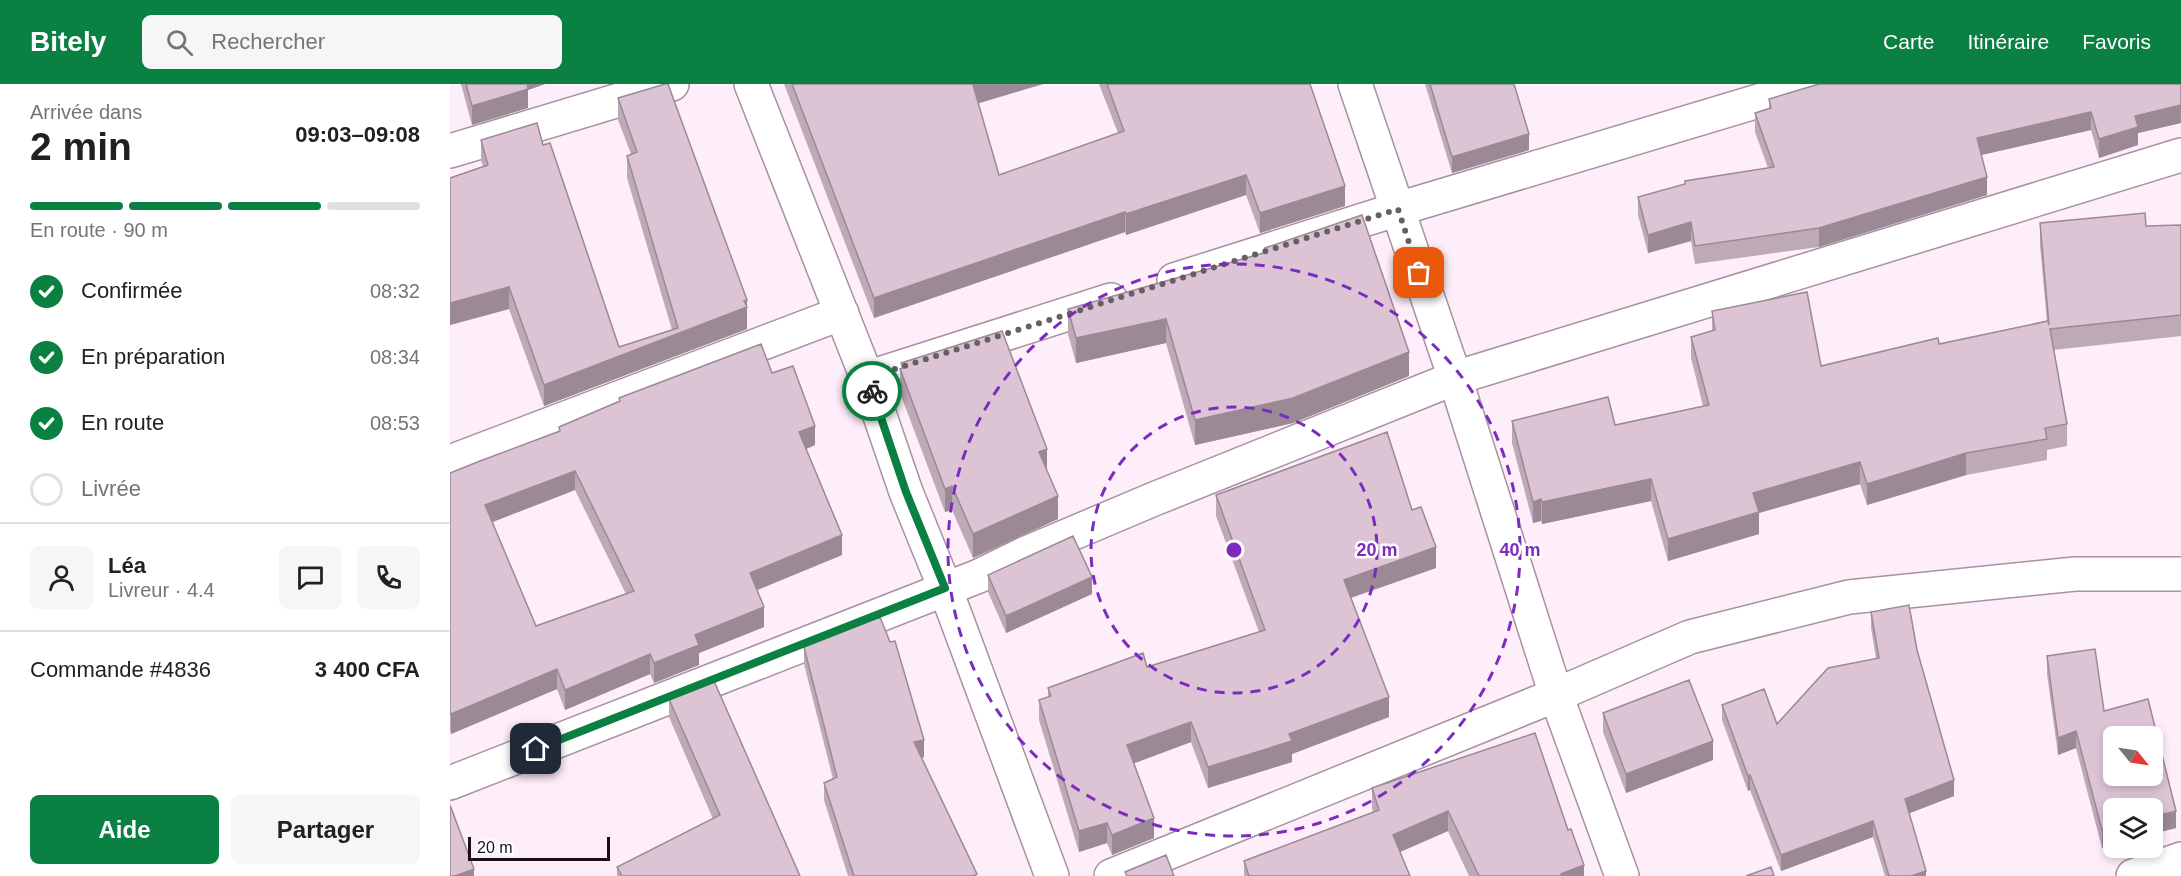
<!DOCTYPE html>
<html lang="fr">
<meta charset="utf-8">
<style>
:root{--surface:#fff;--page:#f6f6f6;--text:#202124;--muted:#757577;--line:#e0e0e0;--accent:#0b8043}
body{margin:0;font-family:Arial,sans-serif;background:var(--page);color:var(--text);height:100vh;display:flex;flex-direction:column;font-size:22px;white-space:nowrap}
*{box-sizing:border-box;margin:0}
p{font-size:20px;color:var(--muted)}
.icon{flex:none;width:33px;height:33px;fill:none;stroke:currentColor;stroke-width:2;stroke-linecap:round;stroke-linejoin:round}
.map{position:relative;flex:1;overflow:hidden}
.sheet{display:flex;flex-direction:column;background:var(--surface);width:450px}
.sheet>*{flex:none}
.needle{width:39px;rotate:120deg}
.fabs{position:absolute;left:1653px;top:642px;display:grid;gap:12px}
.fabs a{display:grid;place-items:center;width:60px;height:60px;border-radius:9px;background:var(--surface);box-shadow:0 3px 9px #0003;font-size:30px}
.scale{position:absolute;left:18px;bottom:15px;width:142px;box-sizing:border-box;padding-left:6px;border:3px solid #181016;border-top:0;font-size:16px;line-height:21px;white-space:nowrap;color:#181016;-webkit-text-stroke:4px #fff;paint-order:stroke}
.pin{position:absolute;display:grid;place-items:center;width:51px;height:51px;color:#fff;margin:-26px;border-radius:12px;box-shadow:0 3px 9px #0006}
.courier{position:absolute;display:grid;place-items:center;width:60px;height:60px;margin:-30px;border:4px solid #0b8043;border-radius:50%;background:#fff;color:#222;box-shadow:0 2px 8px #0007}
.headline em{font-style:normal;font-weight:700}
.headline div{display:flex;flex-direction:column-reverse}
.headline{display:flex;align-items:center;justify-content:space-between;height:102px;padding:0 30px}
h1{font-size:39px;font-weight:700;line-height:45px}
.bar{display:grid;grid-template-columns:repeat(4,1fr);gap:9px 6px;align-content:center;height:72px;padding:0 30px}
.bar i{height:8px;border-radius:4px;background:var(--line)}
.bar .active{background:var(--accent)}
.bar p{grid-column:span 4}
.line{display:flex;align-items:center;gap:15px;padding:0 30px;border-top:2px solid var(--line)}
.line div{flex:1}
.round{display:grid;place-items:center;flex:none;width:63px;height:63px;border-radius:9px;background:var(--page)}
ol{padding:0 30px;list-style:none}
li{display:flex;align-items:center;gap:18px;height:66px}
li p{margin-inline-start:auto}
li .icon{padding:6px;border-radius:50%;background:var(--accent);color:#fff;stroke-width:4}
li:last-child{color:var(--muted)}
li i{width:33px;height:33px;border:3px solid var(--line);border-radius:50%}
.button{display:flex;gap:12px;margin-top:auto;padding:12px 30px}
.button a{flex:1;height:69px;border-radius:9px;background:var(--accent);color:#fff;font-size:24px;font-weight:700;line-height:69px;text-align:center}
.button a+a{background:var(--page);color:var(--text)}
header{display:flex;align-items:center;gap:36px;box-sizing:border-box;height:84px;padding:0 30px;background:var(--accent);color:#fff}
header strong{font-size:28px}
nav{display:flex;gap:33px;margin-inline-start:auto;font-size:21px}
.search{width:420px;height:54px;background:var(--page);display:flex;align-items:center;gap:15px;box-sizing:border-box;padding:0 21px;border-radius:9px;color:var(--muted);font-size:22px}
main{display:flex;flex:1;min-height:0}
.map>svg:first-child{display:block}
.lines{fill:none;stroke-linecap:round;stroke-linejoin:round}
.street-casing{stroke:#a891a1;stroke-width:36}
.street{stroke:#fff;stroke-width:33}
.wall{fill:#bea9b7;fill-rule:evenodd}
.shaded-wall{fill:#9b8995}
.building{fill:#ddc4d5;stroke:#9b8995;stroke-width:1.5;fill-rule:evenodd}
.done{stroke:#685e65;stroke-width:6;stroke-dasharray:0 10.8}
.route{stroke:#0b8043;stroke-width:8}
.ring{fill:none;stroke:#7b2cbf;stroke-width:3;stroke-dasharray:10 8}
.centre{fill:#7b2cbf;stroke:#fff;stroke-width:3}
.ring-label{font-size:18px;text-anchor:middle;font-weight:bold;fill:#7b2cbf;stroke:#fff;stroke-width:5;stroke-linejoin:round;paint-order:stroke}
</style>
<header>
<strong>Bitely</strong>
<div class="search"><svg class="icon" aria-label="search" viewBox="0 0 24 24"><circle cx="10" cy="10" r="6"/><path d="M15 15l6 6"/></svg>Rechercher</div>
<nav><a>Carte</a><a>Itinéraire</a><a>Favoris</a></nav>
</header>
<main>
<section class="sheet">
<div class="headline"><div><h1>2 min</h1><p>Arrivée dans</p></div><em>09:03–09:08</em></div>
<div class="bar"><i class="active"></i><i class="active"></i><i class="active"></i><i></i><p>En route · 90 m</p></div>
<ol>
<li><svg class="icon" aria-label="check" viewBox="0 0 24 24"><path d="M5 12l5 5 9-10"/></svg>Confirmée<p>08:32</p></li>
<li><svg class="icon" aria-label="check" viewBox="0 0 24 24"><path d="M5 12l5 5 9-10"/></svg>En préparation<p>08:34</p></li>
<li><svg class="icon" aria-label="check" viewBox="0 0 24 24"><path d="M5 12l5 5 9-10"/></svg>En route<p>08:53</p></li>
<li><i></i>Livrée</li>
</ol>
<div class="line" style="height:108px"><a class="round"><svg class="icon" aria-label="person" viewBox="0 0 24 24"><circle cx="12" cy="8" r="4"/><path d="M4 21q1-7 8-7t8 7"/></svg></a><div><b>Léa</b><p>Livreur · 4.4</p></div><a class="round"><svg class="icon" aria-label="chat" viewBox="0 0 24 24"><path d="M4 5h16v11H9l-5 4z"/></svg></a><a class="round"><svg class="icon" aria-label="phone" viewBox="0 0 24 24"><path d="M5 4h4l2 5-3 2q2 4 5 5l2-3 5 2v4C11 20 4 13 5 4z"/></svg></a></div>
<div class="line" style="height:78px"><div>Commande #4836</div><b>3 400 CFA</b></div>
<div class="button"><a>Aide</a><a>Partager</a></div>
</section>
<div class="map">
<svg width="1731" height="792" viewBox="0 0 1731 792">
<rect width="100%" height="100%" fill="#feeef9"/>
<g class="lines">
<defs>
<path id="street" d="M301,0L417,294L456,408L495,504L602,792
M905,0L1005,294L1106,611L1172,792
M0,67L222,0
M724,196L948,125L1365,0
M417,294L661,216
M0,378L392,229
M0,699L529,492L574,470L704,415L1005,294L1731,71
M661,792L1106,611L1240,553L1399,513L1625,490H1731
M1683,792L1731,775"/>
</defs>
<!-- street casing -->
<use href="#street" class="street-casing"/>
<!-- street -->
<use href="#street" class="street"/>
</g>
<!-- wall -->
<path class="wall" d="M11,0H95L78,6V24L22,41Z
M334,0H593L528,19L549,91L668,49L649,0H860L895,122L810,149L796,111L676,151L675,148L424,234Z
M975,0H1064L1079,66L1002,89Z
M1731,0V39L1688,49V61L1649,74L1641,46L1531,71L1537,111L1369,163L1245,180L1241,157L1198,169L1188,131V113L1318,84L1305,48V29L1319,24V15Z
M168,14L297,216V245L94,322L59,225L0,241V94L33,82L31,77V56L93,61L169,263L222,246L177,94V72L181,70L168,36Z
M1590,139L1696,142L1731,141V252L1603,266L1617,340V362L1597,366V376L1516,391L1417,421L1410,400L1309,429V450L1218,477L1201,417L1092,440L1091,437L1083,439L1062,359V337L1165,341L1253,322L1241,274V253L1262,247V227L1371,282L1489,260L1597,238L1590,161Z
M815,164L959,292L843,339L745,361L716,259L626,279L618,250V225L815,169Z
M451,279L597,388L608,435L523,474L502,426L495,428L450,309V285H451Z
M322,289L365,361L356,365L392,471L307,506L314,543L249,569V581L204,599L200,590L115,626L107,605L1,650L0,647V389L109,347V343L169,318V314ZM125,406L176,510L86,542L42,438Z
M766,411L962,426L986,484L901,514L939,633L842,670V678L758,704L741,658L684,679L704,754L662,771L657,759L629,768L589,636V616L598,613V604L697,583L809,548L766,432Z
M538,491L642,510L556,549L538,508Z
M1421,528L1467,566L1504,712L1459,729L1476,792H1435L1423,753L1331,787L1300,706L1298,707L1272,636V621L1327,640L1426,574L1421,544Z
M354,563L474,673L472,674L527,792H398L374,716V699L383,695L354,580Z
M1597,572L1654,627L1726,744L1702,750V724L1652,764L1626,664L1608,671L1597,590Z
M219,615L350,792H167V783L263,735L219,633Z
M1153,629L1263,676L1176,709L1153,648Z
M1085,649L1134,792H1019L998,747L950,768L960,792H794V777L923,728L922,724V704Z"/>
<!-- shaded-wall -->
<path class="shaded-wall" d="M74,0H95L78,6V24L22,41V22Z
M526,0H593L523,21V1Z
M1731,21V39L1688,49V61L1649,74V55L1685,32Z
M1641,28V46L1527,72V54Z
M1079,50V66L1002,89V73Z
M796,91V111L676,151V130Z
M1537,93V111L1369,163V144Z
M895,102V122L810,149V129Z
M675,128V148L424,234V214Z
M1241,138V157L1198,169V151Z
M59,203V225L0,241V219Z
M297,216V245L94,322V301Z
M716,235V259L626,279V254Z
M959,268V292L843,339L745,361V336Z
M365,342V361L349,368V348Z
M597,365V389L589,368Z
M1516,369V391L1417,421V400Z
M1410,378V400L1309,429V450L1218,477V455L1303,409Z
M125,387V406L35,441V421Z
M1201,395V417L1092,440V418Z
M502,402V426L495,428V405Z
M608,412V435L523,474V450Z
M1091,415V437L1083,439V418Z
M392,451V471L300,509V489Z
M986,463V484L894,516V496Z
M642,493V510L556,549V532Z
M314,523V543L249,569V581L204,599V579L245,551Z
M200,570V590L115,626V606Z
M107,585V605L1,650V630Z
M939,613V633L842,670V678L758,704V683L839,650Z
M741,638V658L677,682V661Z
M1626,647V664L1608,671V654Z
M474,656V673L464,676V658Z
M1263,657V676L1176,709V690Z
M1300,691V706L1298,707V692Z
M1504,696V712L1455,731V715Z
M998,727V747L943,771V751Z
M1726,727V744L1702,750V733Z
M704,734V754L662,771V751Z
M1423,737V753L1331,787V771Z
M657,739V759L629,768V747Z
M1664,743V761L1652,764V746Z
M1134,781V792H1111V790Z
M24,785V792H5Z
M1476,787V792H1461Z"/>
<!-- building -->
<path class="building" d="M16,0H77L78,5L22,22Z
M215,0H218L297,216L294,217L297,223L94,301L59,203L0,219V94L38,81L31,56L87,39L93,61L100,59L169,263L228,244L177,72L187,68L168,14Z
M342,0H526L523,1L549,91L674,47L657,0H860L895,102L810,129L796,91L676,130L675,128L424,214Z
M980,0H1064L1079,50L1002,73Z
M1369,0H1731V21L1685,32L1688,43L1649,55L1641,28L1527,54L1537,93L1369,144L1245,162L1241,138L1198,151L1188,113L1235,100V97L1324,83L1305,29L1321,24L1319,15Z
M1695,129L1696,142L1731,141V231L1600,245L1617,340L1595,344L1597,355L1516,369L1417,400L1410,378L1303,409L1309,428L1218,455L1201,395L1092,418L1091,415L1083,418L1062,337L1158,313L1165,341L1259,321L1241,253L1265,246L1262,227L1357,208L1371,282L1488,254L1489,260L1598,237L1599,241L1590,139Z
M912,131L959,268L843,314L745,336L716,235L626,254L618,225L817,168L815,164Z
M552,247L597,365L589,368L608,412L523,450L502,402L495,405L450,285L453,284L451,279Z
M311,260L322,289L343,282L365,342L349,348L392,451L300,489L314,523L245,551L249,561L204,579L200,570L115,606L107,585L1,630L0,627V389L30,377L110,347L109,343L170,317L169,314ZM125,387L184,507L86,542L35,421Z
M937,348L962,426L971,423L986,463L894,496L939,613L839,650L842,657L758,683L741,638L677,661L704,734L662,751L657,739L629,747L589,616L601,612L598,604L693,569L697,583L815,546L766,411Z
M623,452L642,493L556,532L538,491Z
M1459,521L1467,566L1504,696L1455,715L1476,787L1461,792H1439L1423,737L1331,771L1300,691L1298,692L1272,621L1314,605L1327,640L1378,584L1429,574L1421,528Z
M430,533L440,558L445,557L474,656L464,658L527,790L523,792H404L374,699L387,693L354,563Z
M1645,565L1654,627L1698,615L1726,727L1702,733V724H1664V743L1652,746L1626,647L1608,654L1597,572ZM1664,652H1702V692H1664Z
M1239,596L1263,657L1176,690L1153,629Z
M264,597L350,792H172L167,783L270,731L219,615Z
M1085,649L1118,746L1121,745L1134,781L1111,790L1112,792H1029L998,727L943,751L960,792H799L794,777L929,726L922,704Z
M0,721L24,785L5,792H0Z
M716,771L724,792H677L675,788Z
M1321,783L1324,792H1296Z"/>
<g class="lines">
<!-- done -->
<path class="done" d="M422,307L417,294L948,125L969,189"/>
<!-- route -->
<path class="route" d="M86,665L495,504L456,408L422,307"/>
</g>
<!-- distance rings -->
<g class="ring">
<circle cx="784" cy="466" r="143"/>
<circle cx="784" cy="466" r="286"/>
</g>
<circle cx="784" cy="466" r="9" class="centre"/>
<g class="ring-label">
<text x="927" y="472">20 m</text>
<text x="1070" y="472">40 m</text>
</g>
</svg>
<div class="fabs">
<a><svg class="needle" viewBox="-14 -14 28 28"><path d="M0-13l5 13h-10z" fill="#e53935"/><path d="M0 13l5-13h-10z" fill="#757577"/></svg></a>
<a><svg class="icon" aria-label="layers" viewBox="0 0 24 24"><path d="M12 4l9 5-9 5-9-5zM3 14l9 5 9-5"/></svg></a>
</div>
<div class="scale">20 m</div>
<div class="pin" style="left:969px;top:189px;background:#ea580c"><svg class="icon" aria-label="bag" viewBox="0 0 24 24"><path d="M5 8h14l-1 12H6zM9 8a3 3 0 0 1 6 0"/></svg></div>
<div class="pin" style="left:86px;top:665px;background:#1f2937"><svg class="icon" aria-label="home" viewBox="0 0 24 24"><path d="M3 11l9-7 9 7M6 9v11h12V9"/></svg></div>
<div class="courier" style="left:422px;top:307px"><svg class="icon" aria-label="bike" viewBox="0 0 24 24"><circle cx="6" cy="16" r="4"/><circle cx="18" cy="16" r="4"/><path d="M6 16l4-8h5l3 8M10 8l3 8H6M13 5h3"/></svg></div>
</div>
</main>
